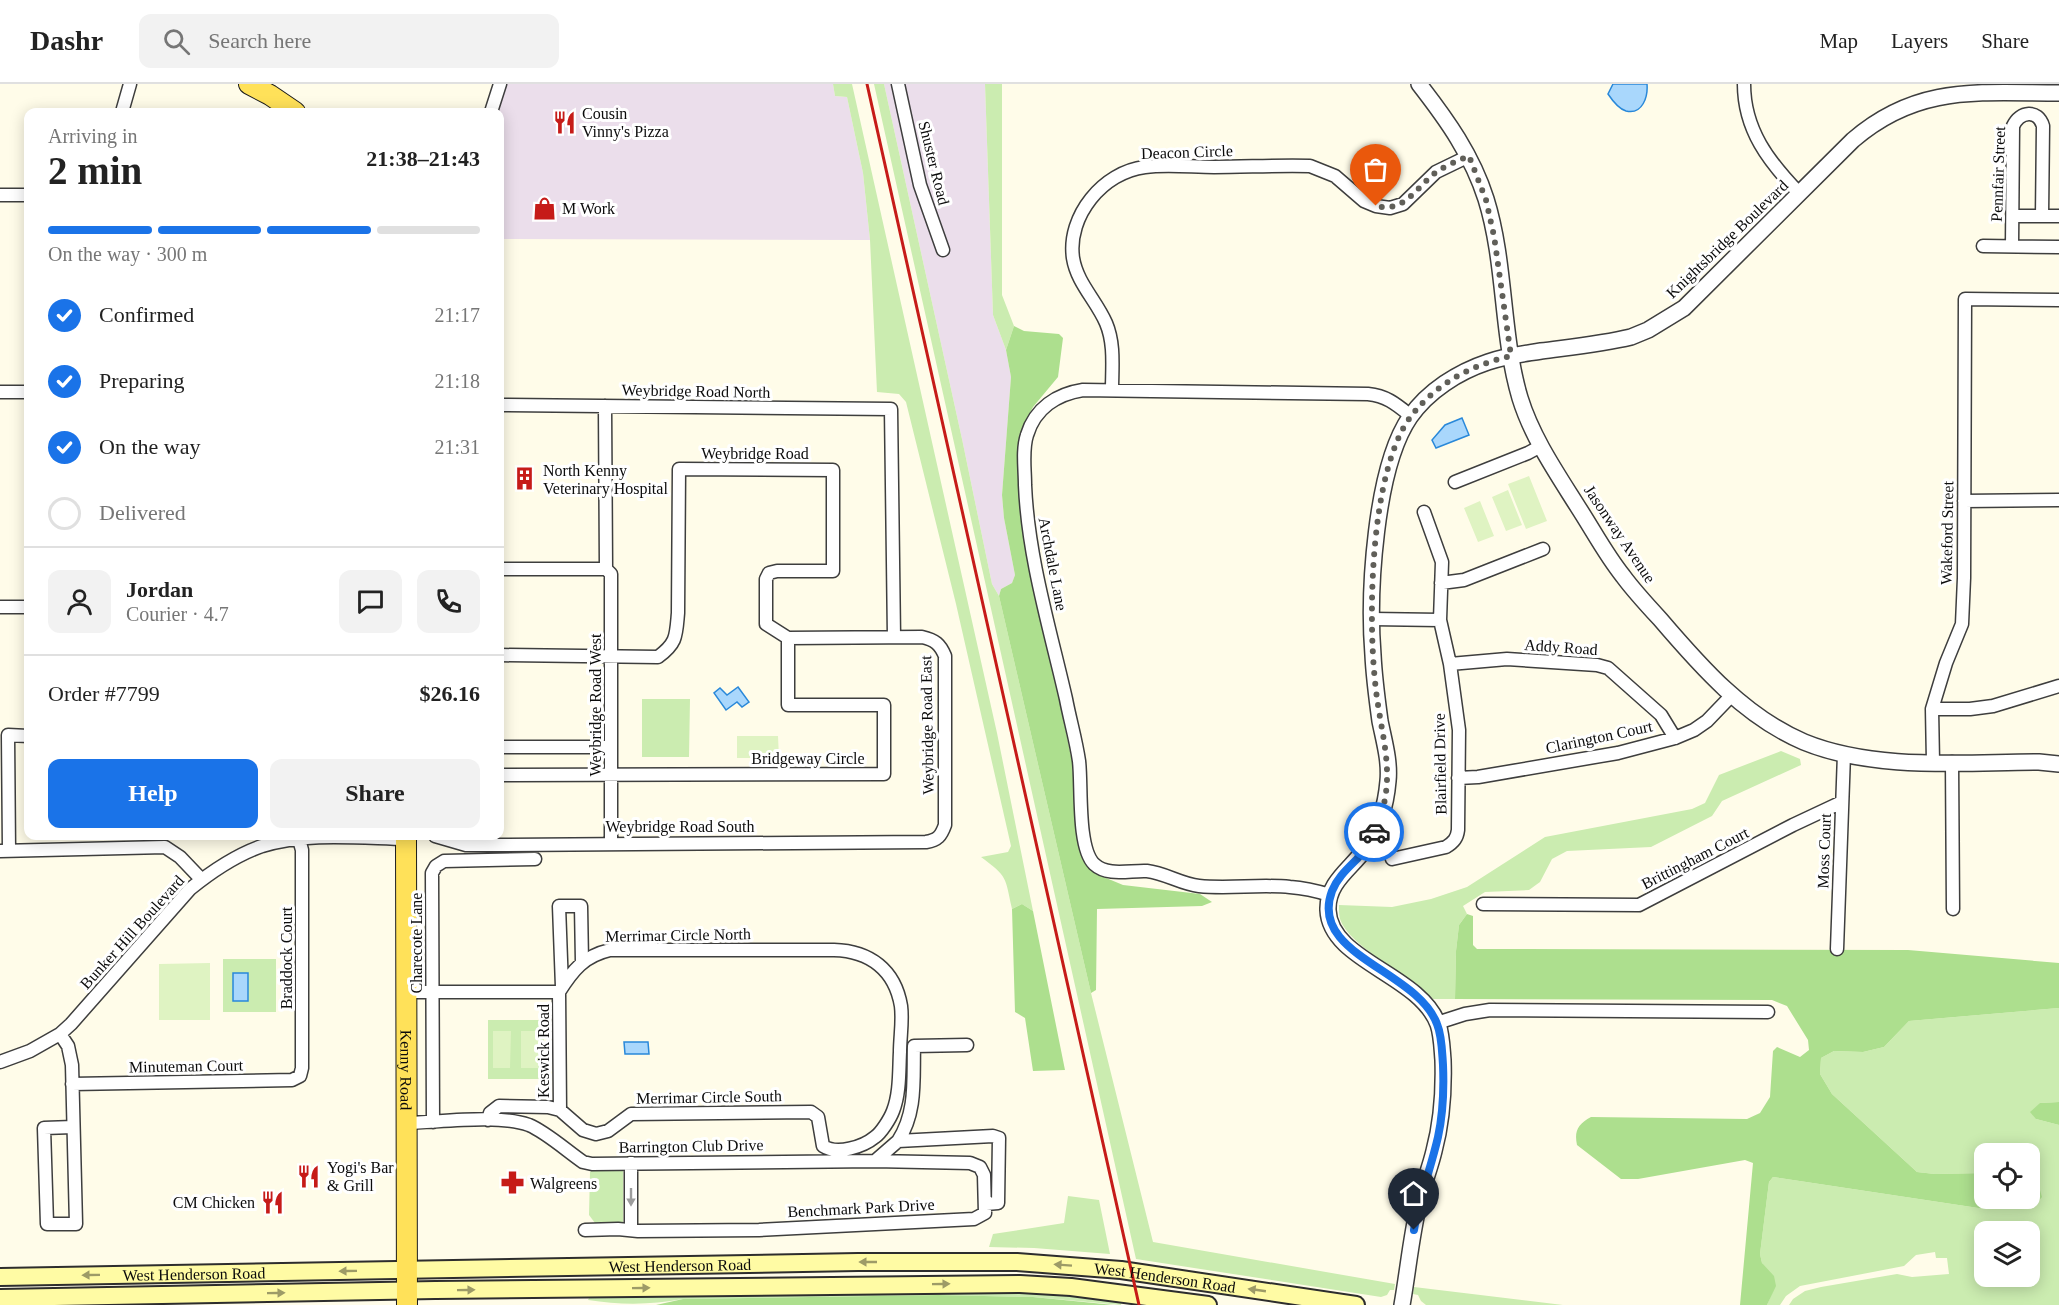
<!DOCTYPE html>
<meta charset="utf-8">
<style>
:root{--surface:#fff;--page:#f2f2f2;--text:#222;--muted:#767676;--line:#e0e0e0;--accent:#1a73e8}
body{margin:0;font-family:Georgia,serif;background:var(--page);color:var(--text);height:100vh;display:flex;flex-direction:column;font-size:22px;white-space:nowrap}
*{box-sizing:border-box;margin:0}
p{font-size:20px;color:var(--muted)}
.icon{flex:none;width:33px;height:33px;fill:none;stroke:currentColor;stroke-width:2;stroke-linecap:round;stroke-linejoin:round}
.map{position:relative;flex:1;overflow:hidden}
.side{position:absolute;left:24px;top:24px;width:480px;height:732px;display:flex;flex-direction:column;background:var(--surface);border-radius:12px;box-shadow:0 3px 15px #0003}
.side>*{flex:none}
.controls{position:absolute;left:1974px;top:1059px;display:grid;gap:12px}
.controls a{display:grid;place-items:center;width:66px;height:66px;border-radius:12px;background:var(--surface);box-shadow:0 3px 15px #0003;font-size:30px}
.pin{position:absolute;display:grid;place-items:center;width:51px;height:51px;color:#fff;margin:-62px -26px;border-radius:50% 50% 50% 0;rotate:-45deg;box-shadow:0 0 6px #0007}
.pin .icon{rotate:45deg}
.courier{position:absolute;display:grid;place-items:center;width:60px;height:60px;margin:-30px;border:4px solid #1a73e8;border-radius:50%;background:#fff;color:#222;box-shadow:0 2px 8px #0007}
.summary em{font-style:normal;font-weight:700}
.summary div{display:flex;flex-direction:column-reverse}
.summary{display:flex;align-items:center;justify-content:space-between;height:102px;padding:0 24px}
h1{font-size:39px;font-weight:700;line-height:45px}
.bar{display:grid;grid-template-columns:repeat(4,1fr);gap:9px 6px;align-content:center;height:72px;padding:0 24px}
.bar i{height:8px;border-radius:4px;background:var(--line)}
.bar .on{background:var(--accent)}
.bar p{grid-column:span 4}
.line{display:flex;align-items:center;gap:15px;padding:0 24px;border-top:2px solid var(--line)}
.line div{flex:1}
.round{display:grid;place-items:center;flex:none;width:63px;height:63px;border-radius:12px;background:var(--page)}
ol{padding:0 24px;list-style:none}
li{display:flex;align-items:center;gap:18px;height:66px}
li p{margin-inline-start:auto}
li .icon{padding:6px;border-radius:50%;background:var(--accent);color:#fff;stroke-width:4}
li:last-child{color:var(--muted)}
li i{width:33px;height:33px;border:3px solid var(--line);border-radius:50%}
.action{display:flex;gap:12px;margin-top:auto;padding:12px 24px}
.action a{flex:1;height:69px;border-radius:12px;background:var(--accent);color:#fff;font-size:24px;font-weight:700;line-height:69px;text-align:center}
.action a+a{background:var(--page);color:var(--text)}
header{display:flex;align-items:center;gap:36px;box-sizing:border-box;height:84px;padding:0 30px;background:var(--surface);border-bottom:2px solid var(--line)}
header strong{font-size:28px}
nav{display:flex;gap:33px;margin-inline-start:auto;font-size:21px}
.search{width:420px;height:54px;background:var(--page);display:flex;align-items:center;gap:15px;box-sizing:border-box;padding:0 21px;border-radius:12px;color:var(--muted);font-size:22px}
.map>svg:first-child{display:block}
.industrial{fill:#ebdeeb}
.green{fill:#cbecb0;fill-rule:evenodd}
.forest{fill:#addf8e}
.pitch{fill:#dff3c2}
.water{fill:#a9d7fc;stroke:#2988d9;stroke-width:1.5}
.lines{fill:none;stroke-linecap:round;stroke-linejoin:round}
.minor-casing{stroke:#3e3e3e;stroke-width:15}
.tertiary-casing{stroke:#3e3e3e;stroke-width:18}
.secondary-casing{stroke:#2d2d2d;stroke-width:20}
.primary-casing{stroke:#1c1c1c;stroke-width:22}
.minor{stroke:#fff;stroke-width:12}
.tertiary{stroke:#fff;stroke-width:15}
.secondary{stroke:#fffba4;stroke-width:16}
.primary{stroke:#ffe159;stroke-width:20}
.rail{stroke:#c61b18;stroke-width:3}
.oneway{fill:#9d9d9d}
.oneway2{fill:#9d9b67}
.done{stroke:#605f59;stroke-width:6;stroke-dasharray:0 10.8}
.route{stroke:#1a73e8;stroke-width:8}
.labels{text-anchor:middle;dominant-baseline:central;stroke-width:6;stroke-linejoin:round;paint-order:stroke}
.poi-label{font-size:16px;fill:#0b0b0b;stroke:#fff;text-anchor:start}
.street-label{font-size:16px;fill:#0b0b0b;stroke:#fff}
</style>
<header>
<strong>Dashr</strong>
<div class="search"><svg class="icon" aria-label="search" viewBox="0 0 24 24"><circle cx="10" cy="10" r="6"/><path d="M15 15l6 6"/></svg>Search here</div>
<nav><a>Map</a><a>Layers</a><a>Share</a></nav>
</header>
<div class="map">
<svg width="2059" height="1221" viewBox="0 0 2059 1221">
<rect width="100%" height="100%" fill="#fffce9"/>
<!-- industrial -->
<path class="industrial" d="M501,0H833L835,12L847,13L863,89L870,156L500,155V28H493Z
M884,0H985L993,231L1006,266L1011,293L1002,411L1004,434L1015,491L1012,499L1001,505L999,512L992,500L962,355Z"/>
<!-- green -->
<path class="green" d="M833,0H852L997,649L1033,827L1022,820L1012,825C1005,793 1008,793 981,773L1008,768L1011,762L956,520L906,318L899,310L877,308L870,156L863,89L847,13L835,12Z
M874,0H884L962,355L992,500L999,512L1091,909L1153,1158L1395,1200L1394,1206H1390L1387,1211L1381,1213L1136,1175Z
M985,0H1002V211L1014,242L1006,266L993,231Z
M642,615H690L689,673H642Z
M1781,667L1800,675L1801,681L1722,717L1712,732L1651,763L1567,767L1552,775L1540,798L1529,806L1485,808L1463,822L1467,830L1459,841L1456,867L1455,915H1433C1411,892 1349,863 1340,835C1339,831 1339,826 1339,821L1392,823L1431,815L1467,803L1545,753L1692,725L1705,719L1719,691Z
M223,875H276V928H223Z
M2059,924V1018L2040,1019L2036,1035L2059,1041V1221H1789L1793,1215L1805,1207L1821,1203L1897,1190L1912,1193L1949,1190L1947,1174H1936L1935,1168L1916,1171L1904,1182L1800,1202L1786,1212L1780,1221H1767L1775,1202L1762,1179L1760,1170L1769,1098L1773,1093L1985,1125L2033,1123L2038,1099L2030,1097V1070H1984V1089L1935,1090L1917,1088L1832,1010L1820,990L1821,974L1834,967L1863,968L1884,963L1909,937ZM1984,1148H2030V1192H1984Z
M488,936H544V995H488Z
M623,1085V1138L595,1139L589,1131L590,1088L593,1086Z
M1068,1112L1099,1116L1110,1170L1034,1164L989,1163L993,1150L1064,1139Z
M1414,1203L1563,1221H1426L1421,1217L1418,1211L1413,1210Z
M1034,1206L1122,1215L1121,1221L1033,1213L938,1211L683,1215C651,1221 620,1221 588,1216L590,1212Z"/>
<!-- forest -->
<path class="forest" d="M1014,242L1024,247L1059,250L1063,254L1058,293L1033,323L1023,342L1019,362L1030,476L1072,677L1077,739L1088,775L1099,791L1123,801L1200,810L1212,818L1202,822L1097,825L1096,906L1091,909L999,512L1001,505L1012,499L1015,491L1004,434L1002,411L1011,293L1006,266Z
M1022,820L1033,827L1065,986L1033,987L1025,934L1015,928L1012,825Z
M1467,830L1473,832V861L1477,865L1908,866L2059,879V924L1909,937L1884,963L1863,968L1834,967L1821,974L1820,990L1832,1010L1917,1088L1935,1090L1984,1089V1114H2030V1097L2038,1099L2042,1113L2033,1123L1985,1125L1773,1093L1769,1098L1760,1170L1762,1179L1774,1192L1776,1202L1767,1221H1740L1753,1079L1745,1076L1638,1095H1621L1577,1061C1574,1047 1578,1040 1591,1033L1747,1035L1760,1029L1770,1013L1773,967L1777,963L1800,973L1809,966L1808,956L1787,922L1772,916L1455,915L1456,867L1459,841Z
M2059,1018V1041L2036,1035L2030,1028L2040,1019Z
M938,1211L1033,1213L1114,1221H656L683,1215Z"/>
<!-- pitch -->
<path class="pitch" d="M1529,392L1547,437L1526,445L1508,400Z
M1508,406L1522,441L1506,447L1492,413Z
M1480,417L1494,452L1478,458L1464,424Z
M737,652H778L779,674H737Z
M210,879V936H159V880Z
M493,947H511L510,984H493Z
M521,947H539L538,984H521Z"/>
<!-- water -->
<path class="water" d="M1613,0H1647C1648,12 1643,31 1626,27C1619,25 1612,16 1608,10Z
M1462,334L1469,351L1436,364L1432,356L1445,341Z
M738,603L749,618L742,623L737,618L726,626L714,609L720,604L727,611Z
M233,889H248V917H233Z
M624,958H648L649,970H625Z"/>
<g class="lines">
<defs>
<path id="minor" d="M898,0L920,101L943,166
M1744,0C1744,46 1769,78 1799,109
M122,28L130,0
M491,28L500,0
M0,111H28
M2013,132H2059
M1983,162L2059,163
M2012,162L2013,42C2020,27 2038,25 2043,42L2042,132
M1112,306C1112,284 1115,260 1106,239C1096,216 1077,199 1073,174C1067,132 1103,88 1145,83C1167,80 1192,83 1214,83C1246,83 1278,81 1310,82L1335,92L1364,117L1376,122L1390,124L1403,120L1436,88L1469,72
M0,308H28
M500,321L891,325L894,553
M605,322L606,485L611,490V759
M1455,398L1528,369L1541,362
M1964,417L2059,416
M500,485H606
M1441,499L1464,496L1543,465
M0,523H28
M1372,535L1440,536
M1450,580L1507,575L1597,581L1608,584L1661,631L1675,654
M1932,625H1970L1993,622L2059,602
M500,663H611
M1933,678L1932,625L1946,579L1962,540L1964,494L1965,215L2059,216
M1952,678L1953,825
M500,691L884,690V621H788V554
M1458,694L1478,693L1618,669L1675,654L1694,646L1707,637L1732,611
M435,752L466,761H493L926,758C938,756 941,752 945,741V572C940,560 935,556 922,553L788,554L766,540V495L769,489L777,487H833V386L679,385L678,529C676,552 677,559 658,573L500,571
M9,766L8,651L28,652
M0,767L165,763L180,773L201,795
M1392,775L1446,763C1454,758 1457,754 1458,746L1459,646L1450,580L1440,536L1442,478L1424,428
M1330,811C1317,807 1304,804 1290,803C1260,800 1229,805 1199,802C1181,800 1165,789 1147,787C1130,786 1108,793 1094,780C1077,763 1082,701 1079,677C1076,656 1070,636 1066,615C1050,545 1028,473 1025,401C1025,385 1022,366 1027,351C1035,324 1057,310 1083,306L1368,310C1387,312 1396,320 1411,332
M1483,820L1639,821L1793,741L1842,718
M1837,865L1844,670
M562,903L559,822H581L582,878
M406,908H559
M559,908L560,1026
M1437,939L1465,930L1490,926L1768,928
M60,950L68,962L72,981L76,1140H47L44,1044L73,1043
M0,978L30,967L60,950L71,940L190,805C211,788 236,771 262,762C307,748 359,754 406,755
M72,1000L292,996L300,992L302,984V766L298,752
M488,1036L490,1029L499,1022L548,1023L560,1026L583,1046L596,1050L608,1047L631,1030L811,1028L818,1033L823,1062C837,1071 863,1063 875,1053C881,1049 890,1035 893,1027C900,1009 899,987 900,968C900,953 903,937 901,922C895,886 870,867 834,866H610C584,872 573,886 559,908
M433,1038L432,789L436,782L444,777L535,775
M407,1039C442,1038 497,1030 529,1041C546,1048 567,1067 583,1078L592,1080L875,1077L898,1057L993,1052L999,1054L998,1119L986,1120
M898,1057C917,1028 913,995 914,962L967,961
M631,1079V1146
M585,1146L618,1145L638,1147L759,1146L974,1135L985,1129L984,1091L980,1083L970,1079L875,1077"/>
<path id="tertiary" d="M1419,0C1447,36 1472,71 1486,115C1506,179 1501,250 1520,314C1532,353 1556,388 1578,423C1593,446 1606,471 1623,492C1634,507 1647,521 1660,535C1701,583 1745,633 1804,658C1875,687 1964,678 2039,678L2059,680
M1402,1221C1408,1187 1411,1153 1419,1119C1423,1101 1430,1084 1434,1067C1442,1037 1444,1007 1443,976C1442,965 1442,952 1438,940C1419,890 1330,877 1328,826C1327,798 1351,785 1365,765C1379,745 1386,721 1388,697C1390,677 1384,657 1380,637C1377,615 1374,593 1373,571C1368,509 1375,384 1410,333C1428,307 1458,288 1488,278C1505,272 1523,270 1541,267C1571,263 1602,260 1631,253L1648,246L1684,224L1853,56C1918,0 1979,9 2059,9"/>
<g id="secondary">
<path id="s1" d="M0,1193L858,1178H1017L1121,1186L1356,1221"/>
<path d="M0,1214L435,1206L1020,1200L1071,1203L1208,1221"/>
</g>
<g id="primary">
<path d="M249,0L270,11L295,28"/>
<path id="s2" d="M406,752L407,1221"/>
</g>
</defs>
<!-- minor casing -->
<use href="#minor" class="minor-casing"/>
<!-- tertiary casing -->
<use href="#tertiary" class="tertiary-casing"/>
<!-- secondary casing -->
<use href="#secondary" class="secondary-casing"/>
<!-- primary casing -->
<use href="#primary" class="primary-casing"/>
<!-- minor -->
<use href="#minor" class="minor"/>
<!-- tertiary -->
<use href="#tertiary" class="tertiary"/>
<!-- secondary -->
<use href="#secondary" class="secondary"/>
<!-- primary -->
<use href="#primary" class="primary"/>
<!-- rail -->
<path class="rail" d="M867,0L1139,1221"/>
</g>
<!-- one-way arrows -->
<defs><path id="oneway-solid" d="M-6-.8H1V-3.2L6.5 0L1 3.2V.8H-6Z" transform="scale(1.5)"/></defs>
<use class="oneway" href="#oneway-solid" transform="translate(631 1113) rotate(90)"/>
<g class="oneway2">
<use href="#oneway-solid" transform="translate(868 1178) rotate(-180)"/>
<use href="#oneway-solid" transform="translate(1063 1181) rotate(-176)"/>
<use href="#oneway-solid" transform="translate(348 1187) rotate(179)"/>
<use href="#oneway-solid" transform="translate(91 1191) rotate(179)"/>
<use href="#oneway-solid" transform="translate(941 1200) rotate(-1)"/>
<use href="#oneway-solid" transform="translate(641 1204) rotate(-1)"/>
<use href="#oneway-solid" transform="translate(466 1206) rotate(-1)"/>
<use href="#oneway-solid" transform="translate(1257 1206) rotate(-172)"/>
<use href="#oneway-solid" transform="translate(276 1209) rotate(-1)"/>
</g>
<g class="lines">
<!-- done -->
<path class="done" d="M1374,748C1400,694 1380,653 1375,597C1368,531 1370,384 1412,331C1437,299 1472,281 1511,272L1494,152L1486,116L1469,72C1457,77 1445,82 1435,89C1416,104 1404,129 1376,122"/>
<!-- route -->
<path class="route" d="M1374,748C1369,758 1364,767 1357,775C1347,785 1337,794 1332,807C1308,871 1417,886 1437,940C1442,952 1442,967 1443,981C1444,1005 1443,1030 1438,1053C1431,1084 1419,1114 1414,1146"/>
</g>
<!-- icons -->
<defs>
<symbol id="restaurant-bare" viewBox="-9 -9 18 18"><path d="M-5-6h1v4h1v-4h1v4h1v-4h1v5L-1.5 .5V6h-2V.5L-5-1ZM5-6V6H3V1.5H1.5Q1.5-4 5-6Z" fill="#c61b18" stroke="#fff" stroke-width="2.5" paint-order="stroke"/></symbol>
<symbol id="shop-bare" viewBox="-9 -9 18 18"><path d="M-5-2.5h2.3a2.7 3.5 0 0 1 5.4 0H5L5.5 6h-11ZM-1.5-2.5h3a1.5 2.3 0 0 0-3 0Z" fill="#c61b18" stroke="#fff" stroke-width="2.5" paint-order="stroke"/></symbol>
<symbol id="building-bare" viewBox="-9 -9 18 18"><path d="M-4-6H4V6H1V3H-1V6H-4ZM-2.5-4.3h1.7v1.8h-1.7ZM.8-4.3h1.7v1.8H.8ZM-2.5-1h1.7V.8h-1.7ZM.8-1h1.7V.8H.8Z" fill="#c61b18" stroke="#fff" stroke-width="2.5" paint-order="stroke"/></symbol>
<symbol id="pharmacy-bare" viewBox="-9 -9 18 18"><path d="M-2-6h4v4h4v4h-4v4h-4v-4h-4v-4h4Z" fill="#c61b18" stroke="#fff" stroke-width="2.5" paint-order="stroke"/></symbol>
</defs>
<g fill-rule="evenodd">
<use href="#restaurant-bare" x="548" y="22" width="33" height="33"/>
<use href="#shop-bare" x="528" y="108" width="33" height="33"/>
<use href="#building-bare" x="508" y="378" width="33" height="33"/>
<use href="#restaurant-bare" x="292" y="1076" width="33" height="33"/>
<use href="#pharmacy-bare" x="496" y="1082" width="33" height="33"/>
<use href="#restaurant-bare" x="256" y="1102" width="33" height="33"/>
</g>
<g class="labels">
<!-- poi labels -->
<g class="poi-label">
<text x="582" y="29">Cousin<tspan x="582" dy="18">Vinny's Pizza</tspan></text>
<text x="562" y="124">M Work</text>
<text x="543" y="386">North Kenny<tspan x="543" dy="18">Veterinary Hospital</tspan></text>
<text x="327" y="1083">Yogi's Bar<tspan x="327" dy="18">&amp; Grill</tspan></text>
<text x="530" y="1099">Walgreens</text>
<text x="255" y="1118" text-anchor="end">CM Chicken</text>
</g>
<!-- street labels -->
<g class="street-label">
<text transform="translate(1187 68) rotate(-2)">Deacon Circle</text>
<text transform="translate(934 79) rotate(76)">Shuster Road</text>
<text transform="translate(1998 90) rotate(-88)">Pennfair Street</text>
<text transform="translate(1727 155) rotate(-44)">Knightsbridge Boulevard</text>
<text transform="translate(696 307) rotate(1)">Weybridge Road North</text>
<text x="755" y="369">Weybridge Road</text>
<text transform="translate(1947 449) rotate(-89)">Wakeford Street</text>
<text transform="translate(1620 450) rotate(56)">Jasonway Avenue</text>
<text transform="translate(1053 480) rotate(79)">Archdale Lane</text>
<text transform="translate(1561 563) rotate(4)">Addy Road</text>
<text transform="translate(595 621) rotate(-90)">Weybridge Road West</text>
<text transform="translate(927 641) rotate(-91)">Weybridge Road East</text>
<text transform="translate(1599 653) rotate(-12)">Clarington Court</text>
<text x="808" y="674">Bridgeway Circle</text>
<text transform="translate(1440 680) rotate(-91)">Blairfield Drive</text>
<text x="680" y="742">Weybridge Road South</text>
<text transform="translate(1824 767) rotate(-88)">Moss Court</text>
<text transform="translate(1695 774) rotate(-27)">Brittingham Court</text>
<text transform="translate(132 848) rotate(-48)">Bunker Hill Boulevard</text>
<text transform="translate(678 851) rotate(-1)">Merrimar Circle North</text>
<text transform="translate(416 859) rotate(-90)">Charecote Lane</text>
<text transform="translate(286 874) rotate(-90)">Braddock Court</text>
<text transform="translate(543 967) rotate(-90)">Keswick Road</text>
<text transform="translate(186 982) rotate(-1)">Minuteman Court</text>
<text stroke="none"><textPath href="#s2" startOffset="234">Kenny Road</textPath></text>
<text transform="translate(709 1013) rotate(-1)">Merrimar Circle South</text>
<text transform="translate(691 1062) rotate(-1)">Barrington Club Drive</text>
<text transform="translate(861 1124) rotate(-3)">Benchmark Park Drive</text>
<text stroke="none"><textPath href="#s1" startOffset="680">West Henderson Road</textPath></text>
<text stroke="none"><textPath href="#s1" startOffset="194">West Henderson Road</textPath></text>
<text stroke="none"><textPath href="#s1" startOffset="1166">West Henderson Road</textPath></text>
</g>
</g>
</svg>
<div class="controls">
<a><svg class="icon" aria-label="locate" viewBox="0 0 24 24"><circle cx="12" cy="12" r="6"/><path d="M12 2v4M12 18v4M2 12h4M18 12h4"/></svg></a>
<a><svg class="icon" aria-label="layers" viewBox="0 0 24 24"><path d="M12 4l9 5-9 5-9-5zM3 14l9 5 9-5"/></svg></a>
</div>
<div class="pin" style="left:1376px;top:122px;background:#ea580c"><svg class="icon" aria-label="bag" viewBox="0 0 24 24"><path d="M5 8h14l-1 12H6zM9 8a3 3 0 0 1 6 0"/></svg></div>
<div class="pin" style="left:1414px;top:1146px;background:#1f2937"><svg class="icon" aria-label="home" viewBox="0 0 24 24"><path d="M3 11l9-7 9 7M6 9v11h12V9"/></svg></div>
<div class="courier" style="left:1374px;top:748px"><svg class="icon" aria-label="car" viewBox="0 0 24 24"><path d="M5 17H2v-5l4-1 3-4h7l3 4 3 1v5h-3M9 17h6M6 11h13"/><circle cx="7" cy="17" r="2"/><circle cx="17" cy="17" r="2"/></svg></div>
<section class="side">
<div class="summary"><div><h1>2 min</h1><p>Arriving in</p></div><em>21:38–21:43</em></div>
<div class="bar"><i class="on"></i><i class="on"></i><i class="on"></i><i></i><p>On the way · 300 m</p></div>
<ol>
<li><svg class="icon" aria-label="check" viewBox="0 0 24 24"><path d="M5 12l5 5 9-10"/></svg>Confirmed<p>21:17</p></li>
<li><svg class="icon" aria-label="check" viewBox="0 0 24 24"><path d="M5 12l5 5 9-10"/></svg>Preparing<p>21:18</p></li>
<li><svg class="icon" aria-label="check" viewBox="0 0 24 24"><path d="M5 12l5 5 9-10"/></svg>On the way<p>21:31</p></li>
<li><i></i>Delivered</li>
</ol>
<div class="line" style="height:108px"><a class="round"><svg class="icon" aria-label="person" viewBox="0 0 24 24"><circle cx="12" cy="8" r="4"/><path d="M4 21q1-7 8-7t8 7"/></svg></a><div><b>Jordan</b><p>Courier · 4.7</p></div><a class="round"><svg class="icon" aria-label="chat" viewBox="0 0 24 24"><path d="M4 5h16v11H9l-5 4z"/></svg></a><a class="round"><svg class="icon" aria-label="phone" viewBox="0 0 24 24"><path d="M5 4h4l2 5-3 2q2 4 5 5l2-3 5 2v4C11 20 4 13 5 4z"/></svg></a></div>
<div class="line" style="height:78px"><div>Order #7799</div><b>$26.16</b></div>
<div class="action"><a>Help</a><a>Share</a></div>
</section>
</div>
